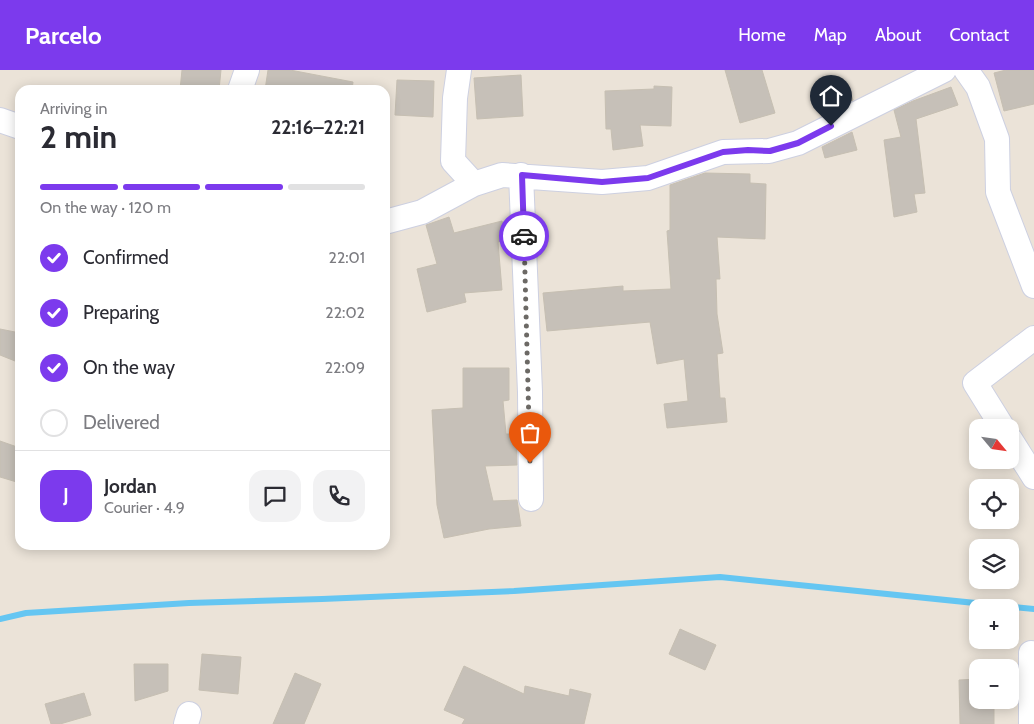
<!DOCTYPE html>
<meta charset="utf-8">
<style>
:root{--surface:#fff;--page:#f2f2f3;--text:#2b2b33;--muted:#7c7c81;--line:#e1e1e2;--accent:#7c3aed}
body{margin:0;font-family:Cabin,sans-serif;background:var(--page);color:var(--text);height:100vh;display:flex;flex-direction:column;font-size:19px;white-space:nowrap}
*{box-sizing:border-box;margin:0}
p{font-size:16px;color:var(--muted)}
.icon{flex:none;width:28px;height:28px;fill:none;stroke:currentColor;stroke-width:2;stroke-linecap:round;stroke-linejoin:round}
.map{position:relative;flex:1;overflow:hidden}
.side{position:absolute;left:15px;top:15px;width:375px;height:465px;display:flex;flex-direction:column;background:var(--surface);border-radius:15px;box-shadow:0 2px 12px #0003}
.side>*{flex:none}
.needle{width:32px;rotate:119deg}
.tools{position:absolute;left:969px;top:349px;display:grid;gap:10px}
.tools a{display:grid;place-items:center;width:50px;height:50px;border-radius:10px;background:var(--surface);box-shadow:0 2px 12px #0003;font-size:25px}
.pin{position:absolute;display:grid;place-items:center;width:42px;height:42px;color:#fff;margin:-51px -21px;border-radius:50% 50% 50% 0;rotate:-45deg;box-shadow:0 0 5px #0007}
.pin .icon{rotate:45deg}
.courier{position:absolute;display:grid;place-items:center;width:50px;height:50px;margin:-25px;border:4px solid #7c3aed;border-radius:50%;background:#fff;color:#222;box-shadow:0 1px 6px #0007}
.head em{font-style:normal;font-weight:700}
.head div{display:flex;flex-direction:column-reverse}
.head{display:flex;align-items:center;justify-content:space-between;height:85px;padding:0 25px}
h1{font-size:32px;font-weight:700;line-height:38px}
.bar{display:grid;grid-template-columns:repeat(4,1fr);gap:8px 5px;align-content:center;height:60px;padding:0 25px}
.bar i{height:6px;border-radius:4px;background:var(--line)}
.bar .on{background:var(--accent)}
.bar p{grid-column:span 4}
.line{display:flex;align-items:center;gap:12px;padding:0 25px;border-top:1px solid var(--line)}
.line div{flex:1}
.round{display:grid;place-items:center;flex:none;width:52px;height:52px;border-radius:15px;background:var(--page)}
ol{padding:0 25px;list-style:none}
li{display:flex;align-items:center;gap:15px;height:55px}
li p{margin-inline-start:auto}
li .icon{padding:5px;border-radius:50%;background:var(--accent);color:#fff;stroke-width:4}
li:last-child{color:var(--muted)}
li i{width:28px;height:28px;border:2px solid var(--line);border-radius:50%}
header{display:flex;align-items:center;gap:30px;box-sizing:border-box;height:70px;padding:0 25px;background:var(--accent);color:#fff}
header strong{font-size:24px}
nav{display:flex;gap:28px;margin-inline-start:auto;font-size:18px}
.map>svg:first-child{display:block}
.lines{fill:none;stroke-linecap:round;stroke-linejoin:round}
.stream{stroke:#65c6f2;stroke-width:6}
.building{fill:#c6c0b8;stroke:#c6bfb2}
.minor-casing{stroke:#cdd0e1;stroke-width:26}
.minor{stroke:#fff;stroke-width:24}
.done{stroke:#6c6965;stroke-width:5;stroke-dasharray:0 9}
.route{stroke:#7c3aed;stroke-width:6}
</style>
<header>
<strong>Parcelo</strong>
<nav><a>Home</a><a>Map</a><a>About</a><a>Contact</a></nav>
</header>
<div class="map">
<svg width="1034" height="654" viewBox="0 0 1034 654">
<rect width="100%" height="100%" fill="#ebe3d8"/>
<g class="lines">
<!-- stream -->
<path class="stream" d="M0,549L26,543L189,533L322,529L514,521L720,507L1034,539"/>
</g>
<!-- building -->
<path class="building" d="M182,0H221L219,20H180Z
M268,0H290L353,12L352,20H265Z
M725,0H762L775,43L740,53Z
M1006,0H1034V34L1004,41L994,3Z
M521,5L523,46L477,49L474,8Z
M397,10L434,11L433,47L395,45Z
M654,16L672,17L671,56L640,55L643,76L613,80L611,59H606L605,21L654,19Z
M848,16L853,30L837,38L831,23Z
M951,17L958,35L916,49L925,123L914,124L917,142L894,147L884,70L901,67L894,40L913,31Z
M852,62L857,80L825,88L822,77Z
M705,103L750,104V113L766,114L765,169L717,167L720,209H716L717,244L723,283L717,284L720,328H725L727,352L667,358L664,334L688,331L684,289L657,294L650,252L547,261L543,223L623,216V221L671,219L667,161L670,160V115Z
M449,147L454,163L502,151L506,170L498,172L502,220L464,223L466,232L427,242L417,199L437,194L426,155Z
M0,259L20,263V293L0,285Z
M463,298H509V330L503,331L506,364H516L517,395L485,396L493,431L517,430L521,456L489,459L444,468L437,435L432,340L463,338Z
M0,371L20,378V413L0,407Z
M680,559L716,575L705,600L669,584Z
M202,584L241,587L238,624L199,620Z
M134,594H168V621L135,631Z
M464,596L524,624L525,616L569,626L570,619L591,624L584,654H462L465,649L444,640Z
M295,603L321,614L304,654H273Z
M978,609V630H994V654H960L959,610Z
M84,623L91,645L60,654H51L45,634Z"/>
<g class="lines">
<defs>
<path id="minor" d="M459,0L455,28L453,91L474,114
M966,0L978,17L997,69L998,122L1034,216
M240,20L247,0
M0,50L20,57
M521,105L530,322L531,429
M385,152L422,142L474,114L502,105L602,112L648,108L723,82L769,81L798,73L944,0
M1003,358L975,313L1034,268
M1010,369L1034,407
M186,654L189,644
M1031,654V583"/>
</defs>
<!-- minor casing -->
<use href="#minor" class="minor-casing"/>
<!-- minor -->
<use href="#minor" class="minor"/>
</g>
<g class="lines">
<!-- done -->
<path class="done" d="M524,166L530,393"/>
<!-- route -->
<path class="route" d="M524,166L522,105L602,112L648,108L723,82L748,80L770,81L798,73L831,56"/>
</g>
</svg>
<div class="tools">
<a><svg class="needle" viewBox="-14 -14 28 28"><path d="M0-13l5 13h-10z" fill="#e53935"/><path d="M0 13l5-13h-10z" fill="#7c7c81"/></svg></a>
<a><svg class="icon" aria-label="locate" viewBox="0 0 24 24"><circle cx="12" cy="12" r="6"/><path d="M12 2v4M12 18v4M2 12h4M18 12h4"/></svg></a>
<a><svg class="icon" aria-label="layers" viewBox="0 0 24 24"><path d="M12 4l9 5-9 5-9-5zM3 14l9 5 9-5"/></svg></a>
<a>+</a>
<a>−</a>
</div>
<div class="pin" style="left:530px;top:393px;background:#ea580c"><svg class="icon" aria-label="bag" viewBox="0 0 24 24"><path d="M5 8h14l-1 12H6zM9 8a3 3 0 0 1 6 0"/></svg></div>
<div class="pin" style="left:831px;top:56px;background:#1f2937"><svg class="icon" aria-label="home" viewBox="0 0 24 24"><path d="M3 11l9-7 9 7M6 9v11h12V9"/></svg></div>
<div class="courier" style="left:524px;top:166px"><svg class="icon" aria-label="car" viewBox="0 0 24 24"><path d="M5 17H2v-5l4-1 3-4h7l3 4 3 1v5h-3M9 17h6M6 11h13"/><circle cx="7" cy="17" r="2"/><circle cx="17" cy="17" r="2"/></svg></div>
<section class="side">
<div class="head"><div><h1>2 min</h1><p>Arriving in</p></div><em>22:16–22:21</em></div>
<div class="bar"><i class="on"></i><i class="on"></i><i class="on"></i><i></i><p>On the way · 120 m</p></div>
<ol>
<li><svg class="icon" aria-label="check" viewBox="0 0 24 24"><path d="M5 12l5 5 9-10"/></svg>Confirmed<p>22:01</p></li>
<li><svg class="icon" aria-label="check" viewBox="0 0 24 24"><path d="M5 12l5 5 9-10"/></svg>Preparing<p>22:02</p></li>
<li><svg class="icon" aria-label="check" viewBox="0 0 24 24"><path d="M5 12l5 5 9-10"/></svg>On the way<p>22:09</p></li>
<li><i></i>Delivered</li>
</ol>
<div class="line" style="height:90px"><b class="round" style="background:var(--accent);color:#fff">J</b><div><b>Jordan</b><p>Courier · 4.9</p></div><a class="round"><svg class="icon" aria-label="chat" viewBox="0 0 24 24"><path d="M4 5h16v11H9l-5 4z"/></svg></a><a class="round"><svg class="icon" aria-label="phone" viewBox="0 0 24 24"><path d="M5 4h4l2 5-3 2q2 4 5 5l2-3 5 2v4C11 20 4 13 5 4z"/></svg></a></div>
</section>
</div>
